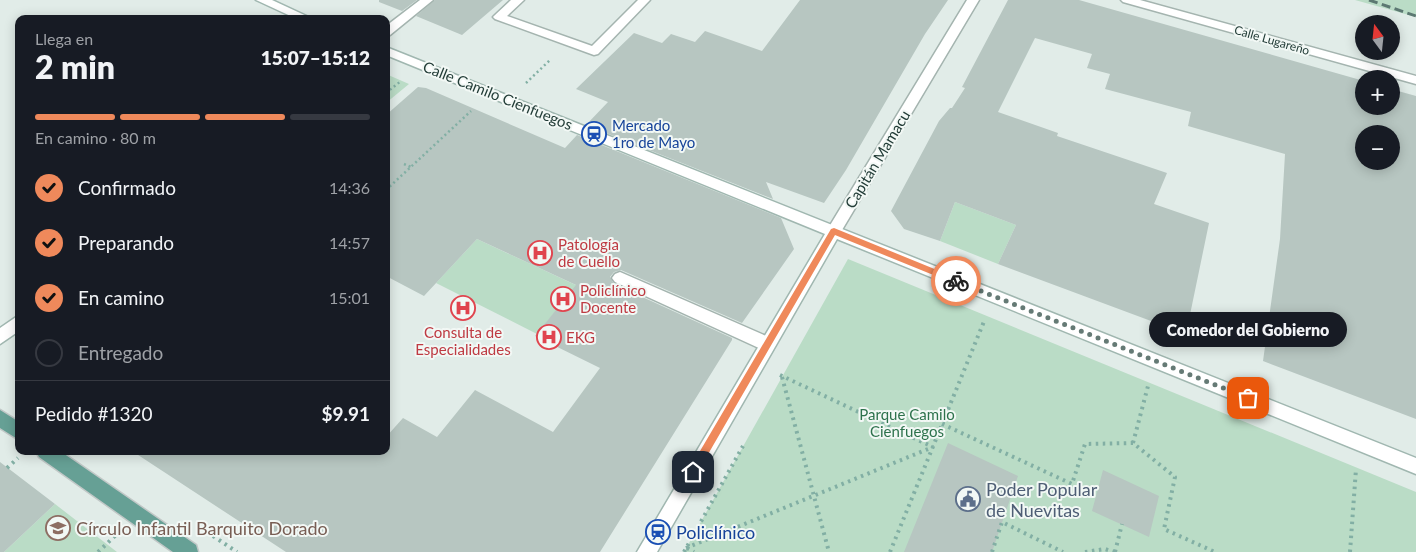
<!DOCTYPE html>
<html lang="es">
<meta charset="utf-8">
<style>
:root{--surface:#171b24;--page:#20242c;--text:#f1f3f6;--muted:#9ea1a6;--line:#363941;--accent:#ef895b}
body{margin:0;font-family:Lato,sans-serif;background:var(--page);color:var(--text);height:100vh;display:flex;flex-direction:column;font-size:19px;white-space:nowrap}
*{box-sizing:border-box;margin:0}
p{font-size:16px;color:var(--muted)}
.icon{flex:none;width:28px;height:28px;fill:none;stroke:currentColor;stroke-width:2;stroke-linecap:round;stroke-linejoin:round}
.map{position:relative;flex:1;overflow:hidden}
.details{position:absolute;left:15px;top:15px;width:375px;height:440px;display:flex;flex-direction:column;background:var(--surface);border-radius:10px;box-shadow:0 2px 12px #0003}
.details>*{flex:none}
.needle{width:32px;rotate:345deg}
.tools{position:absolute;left:1355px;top:15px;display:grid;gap:10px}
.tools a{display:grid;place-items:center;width:45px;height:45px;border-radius:50%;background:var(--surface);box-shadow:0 2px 12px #0003;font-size:25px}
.pin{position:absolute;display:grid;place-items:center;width:42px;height:42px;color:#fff;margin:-21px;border-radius:10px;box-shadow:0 2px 8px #0006}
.courier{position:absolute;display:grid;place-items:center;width:50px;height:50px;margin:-25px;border:4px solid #ef895b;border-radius:50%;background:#fff;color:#222;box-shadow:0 1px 6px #0007}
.bubble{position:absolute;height:35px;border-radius:18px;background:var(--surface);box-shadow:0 2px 12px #0003;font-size:16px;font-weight:800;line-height:35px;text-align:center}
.headline em{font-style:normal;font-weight:800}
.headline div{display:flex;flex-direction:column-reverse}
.headline{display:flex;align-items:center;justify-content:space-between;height:85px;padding:0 20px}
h1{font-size:32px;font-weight:800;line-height:38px}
.bar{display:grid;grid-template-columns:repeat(4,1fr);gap:8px 5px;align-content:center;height:60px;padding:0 20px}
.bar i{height:6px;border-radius:4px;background:var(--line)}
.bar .on{background:var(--accent)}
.bar p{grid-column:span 4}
.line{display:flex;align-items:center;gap:12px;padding:0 20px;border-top:1px solid var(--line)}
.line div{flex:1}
ol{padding:0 20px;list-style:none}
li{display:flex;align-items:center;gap:15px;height:55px}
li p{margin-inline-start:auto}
li .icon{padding:5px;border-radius:50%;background:var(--accent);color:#111;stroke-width:4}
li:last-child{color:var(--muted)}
li i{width:28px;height:28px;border:2px solid var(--line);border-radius:50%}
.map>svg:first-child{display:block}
.green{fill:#badcc6}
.building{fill:#b7c6c1;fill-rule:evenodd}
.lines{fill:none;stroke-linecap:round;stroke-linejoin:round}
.lane-casing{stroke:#a4b4af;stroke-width:3}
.street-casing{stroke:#a4b4af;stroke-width:3}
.secondary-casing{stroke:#a0b7b0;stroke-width:3}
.primary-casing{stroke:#c1c8c7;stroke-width:3}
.path-far1{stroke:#82afa4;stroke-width:2.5;stroke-dasharray:2 3;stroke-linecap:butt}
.path{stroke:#82afa4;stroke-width:4;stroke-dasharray:2.5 4.5;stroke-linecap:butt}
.lane{fill:#fff;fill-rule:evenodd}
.street{fill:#fff;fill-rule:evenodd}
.secondary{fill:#fff;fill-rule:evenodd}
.primary{fill:#66a095;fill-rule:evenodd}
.rail{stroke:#5c7872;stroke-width:3;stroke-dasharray:9 4.5;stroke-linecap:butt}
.route{fill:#ef895b}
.done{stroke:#657a75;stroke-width:5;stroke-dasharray:0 9}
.labels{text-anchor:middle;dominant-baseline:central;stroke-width:4;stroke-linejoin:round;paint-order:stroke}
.far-street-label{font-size:12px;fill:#223c37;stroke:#f2f8f5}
.street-label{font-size:15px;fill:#223c37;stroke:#f2f8f5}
.transit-label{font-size:15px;fill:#164399;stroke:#f2f8f5;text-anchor:start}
.health-label{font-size:15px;fill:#be3a42;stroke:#f2f8f5;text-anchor:start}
.park-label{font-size:15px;fill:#2d724c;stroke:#f2f8f5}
.near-service-label{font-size:18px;fill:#4e5e75;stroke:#f2f8f5;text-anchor:start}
.near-education-label{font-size:18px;fill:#785e54;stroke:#f2f8f5;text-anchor:start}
.near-transit-label{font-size:18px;fill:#164399;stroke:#f2f8f5;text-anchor:start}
</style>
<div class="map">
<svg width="1416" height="552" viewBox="0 0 1416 552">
<rect width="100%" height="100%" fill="#e1ece8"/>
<!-- green -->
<path class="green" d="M1355,0H1416V17Z
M386,74L409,84L386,103Z
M955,202L1016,225L998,264L940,241Z
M477,239L595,294L603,314L567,297L537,334L436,283Z
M848,259L1416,492V552H684Z
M55,504L117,552H4Z"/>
<!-- building -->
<path class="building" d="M379,0H417L402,11L379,2Z
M435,0H503L462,35L416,16Z
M800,0H948L925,34L846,170L824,203L766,182L773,199L586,125L608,102L576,89L634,33L662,43L671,34L695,42L705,31L762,51Z
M1008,0H1079L1364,81V106H1391V89L1416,96V419L1263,361L1280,239L1285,154L1188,126L1191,112L1105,89L1110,74L1087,68L1092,54L1035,38L998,112L1058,133L1057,136L1167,173L1154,204L1209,223L1186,334L998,264L1016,225L955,202L940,241L904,229L891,211L939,121L950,108H952L965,88L962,87ZM1364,134H1391V161H1364Z
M418,87L426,88L565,148L577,135L781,218L794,249L742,323L621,270L614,272L610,277L614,284L732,338V340L600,552H286L132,451H386V437L403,418L437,437L475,390L553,432L600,368L535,336L576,285L477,239L424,296L386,276V115Z
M948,443L1018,476L992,552H904Z
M0,462L55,504L4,552H0Z
M1103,470L1159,496L1149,537L1092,511Z"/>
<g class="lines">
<defs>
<path id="lane" d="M511,0H524L507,16L592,46L638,0H650L598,54L594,55L495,19L493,17L495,15Z
M620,272L773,339L775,344L773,349L767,351L761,349L615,282L612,278L615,274Z"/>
<path id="street" d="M420,0H433L390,35L386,36V26Z
M967,0H979L839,235L834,237L829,235L827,231L829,227Z
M1121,0H1140L1416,76V84L1123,2Z"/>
<path id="secondary" d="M256,0H272L313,19H297Z
M386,47L1416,458V474L837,239L657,552H637L825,234L386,55Z
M19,315V331L0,344V328Z"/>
<path id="primary" d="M0,410L19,422V440L0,428Z
M36,451H60L196,545L198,552H173L39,457Z"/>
</defs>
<!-- lane casing -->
<use href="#lane" class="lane-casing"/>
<!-- street casing -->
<use href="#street" class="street-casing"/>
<!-- secondary casing -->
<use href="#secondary" class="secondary-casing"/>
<!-- primary casing -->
<use href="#primary" class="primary-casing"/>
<!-- path-far1 -->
<path class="path-far1" d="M526,83L550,60
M386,93L401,81
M404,164L411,167
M386,190L471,111"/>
<!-- path -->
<path class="path" d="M780,375L933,447
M782,377L829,552
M942,424L1072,484L1085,444L1133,443L1175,477L1164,529L1215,552
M1133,443L1148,386
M7,468L18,458
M213,536L237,552
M686,548L933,447
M687,548L694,552
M98,552L116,535
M684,552L743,446
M890,552L985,319
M992,552L1002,522L1063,552
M1085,552L1105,549L1114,552
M1115,552L1122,524
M1350,552L1356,469"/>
<!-- lane -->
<use href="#lane" class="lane"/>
<!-- street -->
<use href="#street" class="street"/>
<!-- secondary -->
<use href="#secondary" class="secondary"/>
<!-- primary -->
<use href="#primary" class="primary"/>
<!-- rail -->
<path class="rail" d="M1369,0L1416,16"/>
</g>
<!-- route -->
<path class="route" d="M834,228L959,279L960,281L956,284L953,283L835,235L696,475H690V468L831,229Z"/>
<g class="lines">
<!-- done -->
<path class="done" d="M956,281L1248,398"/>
</g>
<!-- icons -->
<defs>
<symbol id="station-ring" viewBox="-11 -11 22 22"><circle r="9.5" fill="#f2f8f5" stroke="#1a4fb4" stroke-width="1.5"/><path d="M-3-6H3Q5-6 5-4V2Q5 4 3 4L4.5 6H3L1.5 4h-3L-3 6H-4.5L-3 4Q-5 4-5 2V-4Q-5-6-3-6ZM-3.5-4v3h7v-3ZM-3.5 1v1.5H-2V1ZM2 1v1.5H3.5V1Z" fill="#1a4fb4"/></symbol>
<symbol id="hospital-ring" viewBox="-11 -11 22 22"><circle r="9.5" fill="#f2f8f5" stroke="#e0444e" stroke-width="1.5"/><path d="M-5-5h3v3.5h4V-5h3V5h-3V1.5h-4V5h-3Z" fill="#e0444e"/></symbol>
<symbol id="civic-ring" viewBox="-11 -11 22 22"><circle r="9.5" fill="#f2f8f5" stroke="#5c6f8a" stroke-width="1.5"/><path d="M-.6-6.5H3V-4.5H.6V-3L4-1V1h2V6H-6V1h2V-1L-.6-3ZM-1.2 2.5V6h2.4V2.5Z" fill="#5c6f8a"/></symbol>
<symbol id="school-ring" viewBox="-11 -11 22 22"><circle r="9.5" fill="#f2f8f5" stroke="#8d6e63" stroke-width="1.5"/><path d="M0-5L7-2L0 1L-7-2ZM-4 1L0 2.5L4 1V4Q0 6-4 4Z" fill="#8d6e63"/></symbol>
</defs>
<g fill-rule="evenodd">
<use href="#station-ring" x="580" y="120" width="28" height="28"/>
<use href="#hospital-ring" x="526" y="239" width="28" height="28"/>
<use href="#hospital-ring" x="549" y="285" width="28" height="28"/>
<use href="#hospital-ring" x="449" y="294" width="28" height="28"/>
<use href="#hospital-ring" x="535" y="323" width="28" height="28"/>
<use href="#civic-ring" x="954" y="485" width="28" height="28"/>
<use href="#school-ring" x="44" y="514" width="28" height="28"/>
<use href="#station-ring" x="644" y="518" width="28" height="28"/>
</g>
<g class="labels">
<!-- far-street labels -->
<g class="far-street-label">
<text transform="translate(1272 40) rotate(16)">Calle Lugareño</text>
</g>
<!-- street labels -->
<g class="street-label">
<text transform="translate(498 95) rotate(22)">Calle Camilo Cienfuegos</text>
<text transform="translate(877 159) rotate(-59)">Capitán Mamacu</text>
</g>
<!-- transit labels -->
<g class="transit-label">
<text x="612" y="125">Mercado<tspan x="612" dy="17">1ro de Mayo</tspan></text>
</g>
<!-- health labels -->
<g class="health-label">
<text x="558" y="244">Patología<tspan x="558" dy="17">de Cuello</tspan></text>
<text x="580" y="290">Policlínico<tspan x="580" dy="17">Docente</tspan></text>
<text x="463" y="332" text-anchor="middle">Consulta de<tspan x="463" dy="17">Especialidades</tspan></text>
<text x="566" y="337">EKG</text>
</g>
<!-- park labels -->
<g class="park-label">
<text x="907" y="414">Parque Camilo<tspan x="907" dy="17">Cienfuegos</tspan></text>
</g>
<!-- near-service labels -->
<g class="near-service-label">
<text x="986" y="489">Poder Popular<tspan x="986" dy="21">de Nuevitas</tspan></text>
</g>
<!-- near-education labels -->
<g class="near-education-label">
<text x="76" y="528">Círculo Infantil Barquito Dorado</text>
</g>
<!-- near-transit labels -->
<g class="near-transit-label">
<text x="676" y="532">Policlínico</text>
</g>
</g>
</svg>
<div class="tools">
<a><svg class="needle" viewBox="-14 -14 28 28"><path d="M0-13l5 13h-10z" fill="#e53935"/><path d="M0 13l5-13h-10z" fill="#9ea1a6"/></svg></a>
<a>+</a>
<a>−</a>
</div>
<div class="pin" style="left:1248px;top:398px;background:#ea580c"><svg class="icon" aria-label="bag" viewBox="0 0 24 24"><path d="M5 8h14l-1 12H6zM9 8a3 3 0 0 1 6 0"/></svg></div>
<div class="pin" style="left:693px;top:472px;background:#1f2937"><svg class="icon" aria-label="home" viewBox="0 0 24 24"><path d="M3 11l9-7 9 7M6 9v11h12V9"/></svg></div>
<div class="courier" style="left:956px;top:281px"><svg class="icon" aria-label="bike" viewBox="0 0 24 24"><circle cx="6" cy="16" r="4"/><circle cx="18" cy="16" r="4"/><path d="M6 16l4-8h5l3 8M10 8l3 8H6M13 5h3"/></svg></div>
<div class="bubble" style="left:1149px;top:312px;width:198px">Comedor del Gobierno</div>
<section class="details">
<div class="headline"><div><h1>2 min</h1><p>Llega en</p></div><em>15:07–15:12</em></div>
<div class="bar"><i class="on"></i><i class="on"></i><i class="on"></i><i></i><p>En camino · 80 m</p></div>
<ol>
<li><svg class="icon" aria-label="check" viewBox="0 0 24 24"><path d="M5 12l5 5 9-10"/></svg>Confirmado<p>14:36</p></li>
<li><svg class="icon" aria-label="check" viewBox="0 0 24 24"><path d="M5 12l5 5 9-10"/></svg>Preparando<p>14:57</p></li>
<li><svg class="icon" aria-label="check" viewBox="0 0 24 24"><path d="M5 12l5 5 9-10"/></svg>En camino<p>15:01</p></li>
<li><i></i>Entregado</li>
</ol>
<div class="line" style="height:65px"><div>Pedido #1320</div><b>$9.91</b></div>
</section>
</div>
